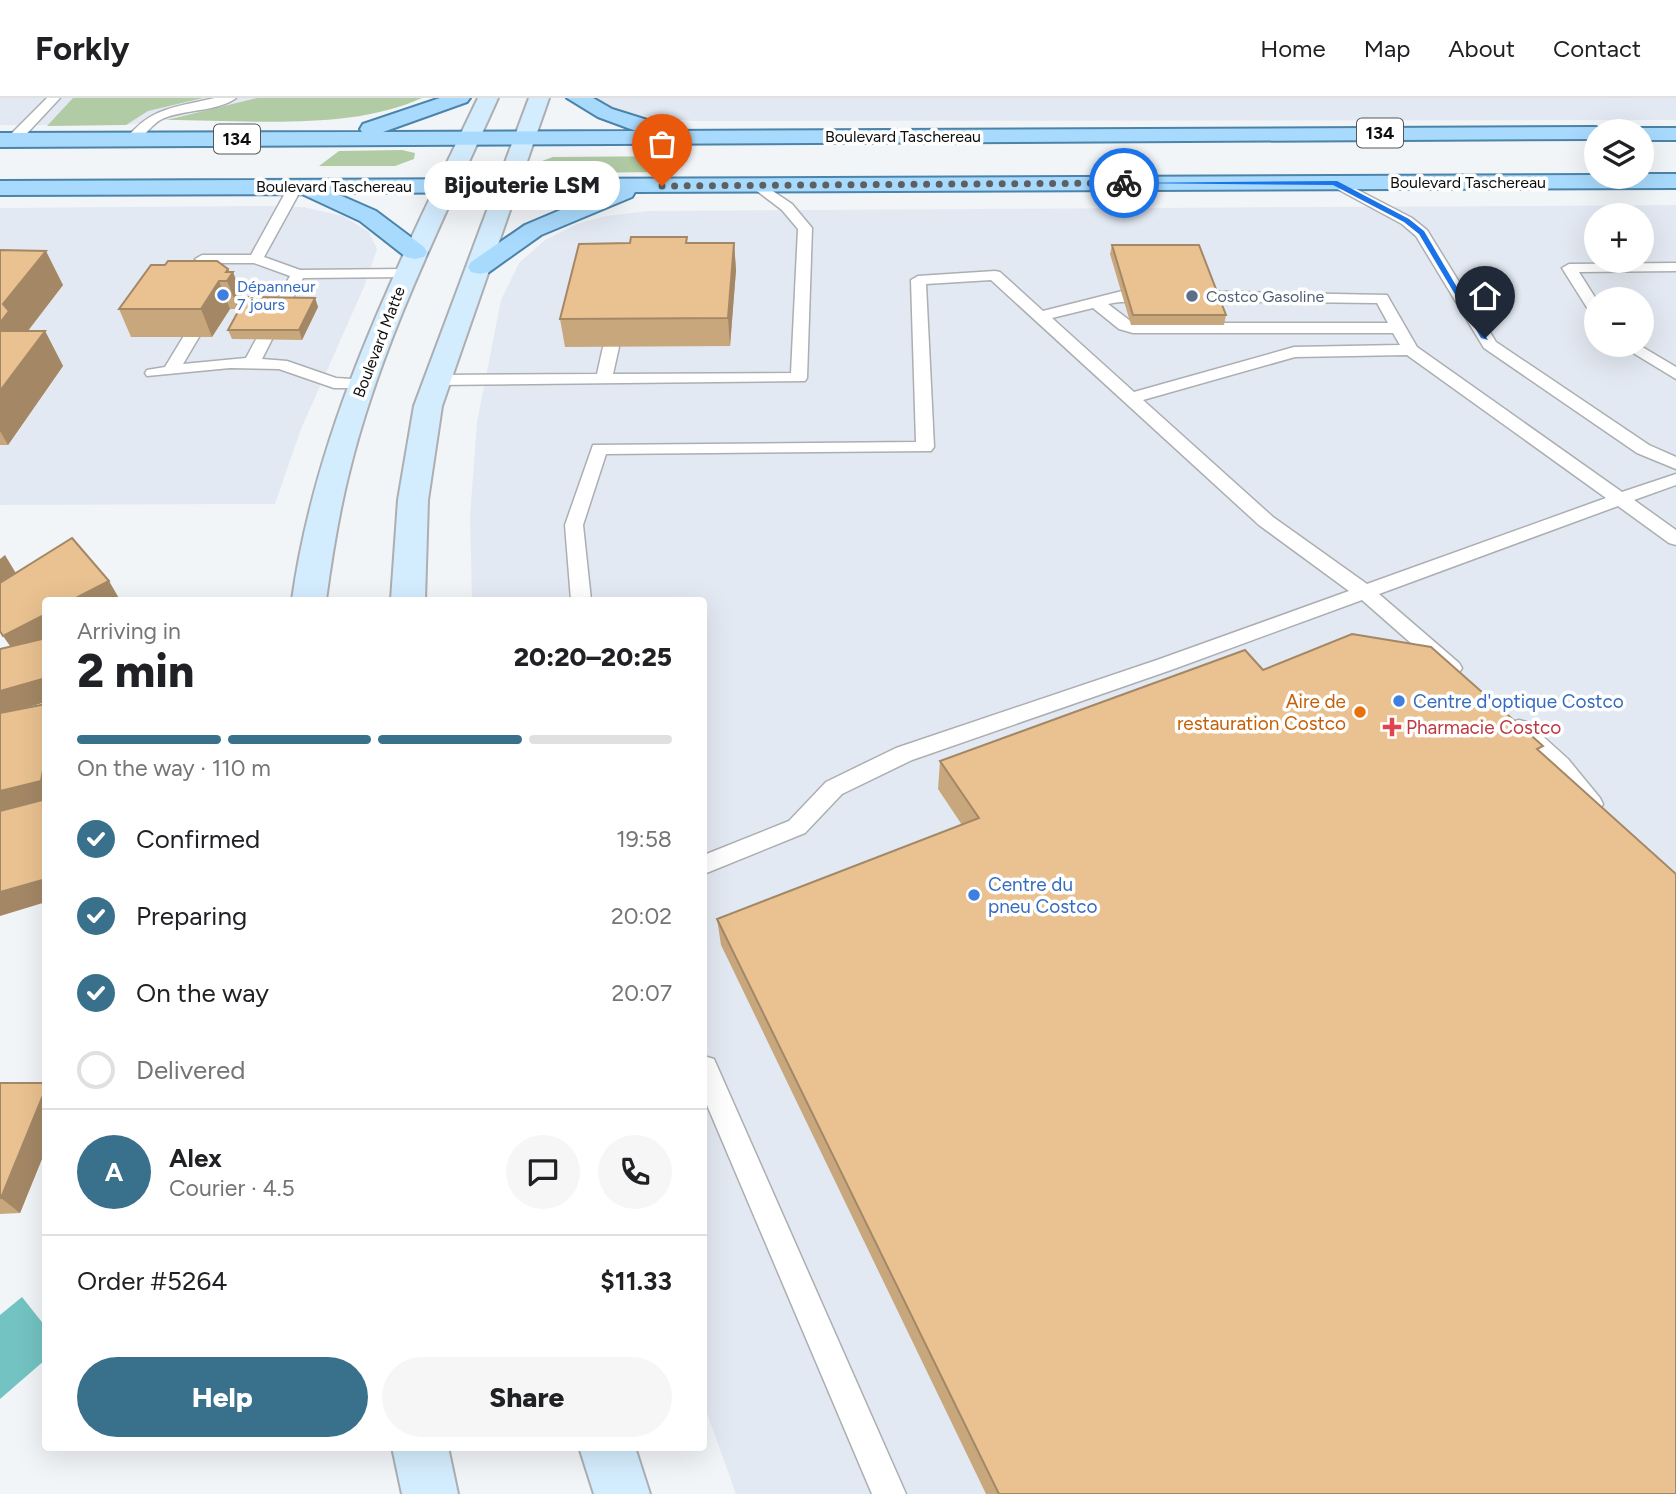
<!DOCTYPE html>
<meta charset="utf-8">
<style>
:root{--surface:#fff;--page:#f6f6f6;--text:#202124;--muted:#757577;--line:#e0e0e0;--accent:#39708b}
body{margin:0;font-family:Figtree,sans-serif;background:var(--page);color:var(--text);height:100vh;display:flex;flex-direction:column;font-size:26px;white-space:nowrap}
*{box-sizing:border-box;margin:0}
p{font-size:23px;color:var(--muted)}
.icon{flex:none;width:38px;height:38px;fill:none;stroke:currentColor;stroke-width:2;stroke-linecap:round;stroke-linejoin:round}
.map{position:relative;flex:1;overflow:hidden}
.panel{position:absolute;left:42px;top:499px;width:665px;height:854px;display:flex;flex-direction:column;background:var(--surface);border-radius:7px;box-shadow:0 7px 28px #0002}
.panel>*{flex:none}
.fabs{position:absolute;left:1584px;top:21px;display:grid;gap:14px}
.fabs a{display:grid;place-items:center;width:70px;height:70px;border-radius:50%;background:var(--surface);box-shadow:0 7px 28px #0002;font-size:35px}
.pin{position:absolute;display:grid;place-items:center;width:60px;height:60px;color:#fff;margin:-72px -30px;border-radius:50% 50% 50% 0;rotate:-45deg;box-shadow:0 0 7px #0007}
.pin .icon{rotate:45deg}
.courier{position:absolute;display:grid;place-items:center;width:70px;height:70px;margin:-35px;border:5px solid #1a73e8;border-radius:50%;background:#fff;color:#222;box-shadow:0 2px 9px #0007}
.bubble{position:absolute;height:49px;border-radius:24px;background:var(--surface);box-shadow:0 7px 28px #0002;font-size:23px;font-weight:800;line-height:49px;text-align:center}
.overview em{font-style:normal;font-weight:800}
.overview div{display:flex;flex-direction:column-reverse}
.overview{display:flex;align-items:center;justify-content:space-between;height:119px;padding:0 35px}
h1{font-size:46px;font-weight:800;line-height:52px}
.bar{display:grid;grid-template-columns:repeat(4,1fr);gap:10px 7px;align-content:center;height:84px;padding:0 35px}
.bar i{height:9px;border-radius:5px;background:var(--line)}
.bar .active{background:var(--accent)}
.bar p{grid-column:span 4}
.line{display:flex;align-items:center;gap:18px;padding:0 35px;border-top:2px solid var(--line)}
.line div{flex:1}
.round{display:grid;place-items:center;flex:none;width:74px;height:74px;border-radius:37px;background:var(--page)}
ol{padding:0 35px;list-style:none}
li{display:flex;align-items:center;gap:21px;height:77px}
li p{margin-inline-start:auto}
li .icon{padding:7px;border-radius:50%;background:var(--accent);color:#fff;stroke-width:4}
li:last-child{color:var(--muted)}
li i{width:38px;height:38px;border:4px solid var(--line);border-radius:50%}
.button{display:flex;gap:14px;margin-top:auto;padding:14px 35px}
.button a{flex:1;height:80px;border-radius:42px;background:var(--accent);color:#fff;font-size:28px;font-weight:800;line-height:80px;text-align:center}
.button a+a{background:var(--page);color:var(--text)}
header{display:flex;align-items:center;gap:42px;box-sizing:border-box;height:98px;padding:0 35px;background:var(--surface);border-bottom:2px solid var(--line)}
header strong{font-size:33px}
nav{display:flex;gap:38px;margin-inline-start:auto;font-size:24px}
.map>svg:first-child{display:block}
.built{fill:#e3e9f2;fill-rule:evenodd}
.green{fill:#b1cba5}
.water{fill:#73c3c3}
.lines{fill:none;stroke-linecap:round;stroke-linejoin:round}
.service-casing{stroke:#acaeb1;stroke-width:3}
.secondary-casing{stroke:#acaeb1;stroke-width:4}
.primary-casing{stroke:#4c83a9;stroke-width:4}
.service{fill:#fff;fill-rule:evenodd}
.secondary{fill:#d4edfe;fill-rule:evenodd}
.primary{fill:#a8dafd;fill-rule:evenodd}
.wall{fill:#c9a77d}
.shaded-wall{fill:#a48866}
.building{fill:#eac291;stroke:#a48866;stroke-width:2}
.route{fill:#1a73e8}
.done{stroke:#5d5f61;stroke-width:7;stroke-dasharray:0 12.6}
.shop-dot{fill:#3f7fe0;stroke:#fff;stroke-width:2.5}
.service-dot{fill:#5c6f8a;stroke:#fff;stroke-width:2.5}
.food-dot{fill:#e8710a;stroke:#fff;stroke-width:2.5}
.health-dot{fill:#e0444e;stroke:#fff;stroke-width:2.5}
.labels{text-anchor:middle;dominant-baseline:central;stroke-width:7;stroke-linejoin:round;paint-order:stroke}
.far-street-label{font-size:16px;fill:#0d0e0f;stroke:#fff}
.far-shop-label{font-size:16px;fill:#366cbe;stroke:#fff;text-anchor:start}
.far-service-label{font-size:16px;fill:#4e5e75;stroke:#fff;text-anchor:start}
.shield{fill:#fff;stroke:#565657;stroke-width:2}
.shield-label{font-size:18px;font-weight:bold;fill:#0d0e0f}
.food-label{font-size:19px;fill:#c56008;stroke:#fff;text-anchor:end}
.shop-label{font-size:19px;fill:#366cbe;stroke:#fff;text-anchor:start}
.health-label{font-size:19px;fill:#be3a42;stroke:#fff;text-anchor:start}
</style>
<header>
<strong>Forkly</strong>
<nav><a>Home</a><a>Map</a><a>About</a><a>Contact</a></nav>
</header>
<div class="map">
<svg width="1676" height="1396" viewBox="0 0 1676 1396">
<rect width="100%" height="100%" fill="#f2f5f8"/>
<!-- built -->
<path class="built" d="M0,0H422L357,19L329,22H167L126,27H0Z
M592,0H1676V22L691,23L630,16L611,10Z
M1676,107V1396H736L704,1307V502H472L470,418L477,324L501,202L519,165L545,142L577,126L606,118L648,113ZM1596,117H1642V163H1596ZM1596,201H1642V247H1596Z
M265,108L303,109L343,118L369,134L377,151L364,189L301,331L275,406L0,407V110Z"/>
<!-- green -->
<path class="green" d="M73,0H203L148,13L126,27L47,28Z
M257,0H422C350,33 246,22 167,22Z
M402,52L415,55L414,61L395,68H319L339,53Z
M685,58L688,61L672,74L555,75L547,74L540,67L542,63L553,59Z"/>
<!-- water -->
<path class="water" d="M22,1199L45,1228V1262L0,1301V1217Z"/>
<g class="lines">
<defs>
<path id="service" d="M47,0H60L18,45H8V39Z
M215,0H236C217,14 184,11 162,21C150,27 144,41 132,45L126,41C151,9 177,9 215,0Z
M1335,80L1412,120L1427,132L1496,244L1649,347L1676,359V371L1637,355L1484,250L1416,138L1402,126L1330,87L1328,84Z
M758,83L792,106L812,130L807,280L805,283L436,287L428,282L436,277L597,276L603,249L611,244L619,249L613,276L791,275L798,131L782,112L753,90V84Z
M296,84L303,88L264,159L300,172L406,171L413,175L406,179L303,180L262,261L287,263L336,280L368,282L370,286L368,290H334L279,271L230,270L147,278L145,275L147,272L165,269L185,236L191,234L199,239L183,266L246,260L290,178L254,165H202L195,161L202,157H251L289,88Z
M1676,165V173L1579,174L1596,201V218L1591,216L1562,170L1569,166Z
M995,173L1000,174L1043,213L1122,193L1159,195L1162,198L1159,201C1142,205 1125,202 1108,206L1133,225H1388L1377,205L1189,203L1181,198L1189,193L1387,197L1417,249L1622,394L1676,376V387L1634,402L1676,432V447L1669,445L1618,408L1379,496L1459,565L1462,570L1459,575L1452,577L1445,575L1362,502L1171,572L912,662L842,696L805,735L704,776V757L789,723L826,684L896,650L1157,562L1349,493L1259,427L991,182L926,186L934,349L931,353L606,356L583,427L591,502H571L565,427L593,347L916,344L911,182L918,178ZM1093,210L1119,231L1133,235H1393L1400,247L1294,249L1134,294L1052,220ZM1407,257L1606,400L1367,486L1273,419L1143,302L1295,259Z
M1620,247H1639L1676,269V281Z
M1519,622L1527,624L1568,661L1600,700L1603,706L1600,712L1592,715L1584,712L1552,673L1511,636L1508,630L1511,624Z
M704,958L714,961L906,1396H872L704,1000Z"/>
<path id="secondary" d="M478,0H498C444,121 382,242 350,371C339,414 332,458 326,502H292C317,323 401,161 478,0Z
M529,0H549L442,308L428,402L425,502H391L398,402L414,308Z
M392,1349H448L458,1396H402Z
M579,1349H635L650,1396H594Z"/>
<path id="primary" d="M440,0H470L467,4L383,34L636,33L598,19L567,0H593L612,11L657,25L660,30L658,33L1596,29L1606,33H1596V41L0,49V35L362,34L360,31L363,26Z
M1642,30H1676V42H1642V33H1633Z
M1642,76H1676V90L635,94L632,99L541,137L489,174L480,176L471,174L468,169L471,164L525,127L603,94L335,95L376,113L424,149L427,154L424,159L415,161L406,159L360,123L302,96L0,97V83L1596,77V79H1642Z"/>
</defs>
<!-- service casing -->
<use href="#service" class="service-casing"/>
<!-- secondary casing -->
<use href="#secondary" class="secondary-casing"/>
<!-- primary casing -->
<use href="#primary" class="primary-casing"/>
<!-- service -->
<use href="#service" class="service"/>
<!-- secondary -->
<use href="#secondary" class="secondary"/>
<!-- primary -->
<use href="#primary" class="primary"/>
</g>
<!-- wall -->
<path class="wall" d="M687,145H734L736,172L730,248L565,249L560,221Z
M1112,147L1226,217L1224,227H1131L1110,156Z
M0,152L63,187L28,233H45L63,268L8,347H0Z
M228,171L230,174H233L243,202L238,211H230L212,239H131L119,211Z
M315,200L318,209L302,242L232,241L228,232Z
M1540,653L1676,1396H986L721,847L717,821L962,727L938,691L940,663Z
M0,985H46V1051L20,1115L0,1116Z"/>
<!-- shaded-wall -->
<path class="shaded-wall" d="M734,145L736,172L730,248L728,220Z
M46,153L63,187L23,239L0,244V225L3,206Z
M228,171L231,178L233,174L243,202L238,211L227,183L226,174Z
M219,183L230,211L212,239L201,211Z
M315,200L318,209L302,242L299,232Z
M45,233L63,268L8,347L0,333V293Z
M5,457L17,477L0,492V461Z
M109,483L120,502H72Z
M46,516V543L17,558L3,538Z
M46,580V604L0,617V593Z
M46,656V705L0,717V693Z
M46,781V804L0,818V794Z
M46,990V1051L20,1115L1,1100Z"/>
<!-- building -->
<path class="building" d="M631,139H687L686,145H734L728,220L560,221L579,146L630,145Z
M1112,147H1199L1226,217H1133Z
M0,152L46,153L3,206L9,213L0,225Z
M168,163H217L228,171L226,174H233L227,183H219L201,211H119L151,167H165Z
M246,199L315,200L299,232H228Z
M0,233H45L0,293Z
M72,440L109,483L72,502H46V516L3,538L0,533V485Z
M1352,536L1431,549L1543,648L1537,651L1676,776V1396H999L717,821L979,720L940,663L1245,552L1263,572Z
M46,540V580L0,593V551Z
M46,606V656L41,683L0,693V615Z
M46,701V781L0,794V713Z
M0,985H46V990L1,1100H0Z"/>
<!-- route -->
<path class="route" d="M1337,83L1409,121L1424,133L1488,242L1481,240L1419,136L1404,124L1333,87L1121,85Z"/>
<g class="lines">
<!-- done -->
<path class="done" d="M662,88L1124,85"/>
</g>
<!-- markers -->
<g class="shop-dot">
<circle cx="223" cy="197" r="7"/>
<circle cx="1399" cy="603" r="7"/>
<circle cx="974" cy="797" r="7"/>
</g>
<circle class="service-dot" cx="1192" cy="198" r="7"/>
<circle class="food-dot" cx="1360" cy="614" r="7"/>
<path class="health-dot" d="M1388.5 618.5h7v7h7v7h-7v7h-7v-7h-7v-7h7z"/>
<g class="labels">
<!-- far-street labels -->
<g class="far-street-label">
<text x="903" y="38">Boulevard Taschereau</text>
<text x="1468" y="84">Boulevard Taschereau</text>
<text x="334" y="88">Boulevard Taschereau</text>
<text transform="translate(379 244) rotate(-69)">Boulevard Matte</text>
</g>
<!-- far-shop labels -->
<g class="far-shop-label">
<text x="237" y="188">Dépanneur<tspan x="237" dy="18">7 jours</tspan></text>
</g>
<!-- far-service labels -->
<g class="far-service-label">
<text x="1206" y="198">Costco Gasoline</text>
</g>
<!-- shield labels -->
<g class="shield">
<rect x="1357" y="20.5" width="46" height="29" rx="5"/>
<rect x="214" y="26.5" width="46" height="29" rx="5"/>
</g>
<g class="shield-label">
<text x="1380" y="35">134</text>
<text x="237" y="41">134</text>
</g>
<!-- food labels -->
<g class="food-label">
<text x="1346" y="603">Aire de<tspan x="1346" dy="22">restauration Costco</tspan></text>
</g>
<!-- shop labels -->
<g class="shop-label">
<text x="1413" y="603">Centre d'optique Costco</text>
<text x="988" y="786">Centre du<tspan x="988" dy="22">pneu Costco</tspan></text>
</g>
<!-- health labels -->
<g class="health-label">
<text x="1406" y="629">Pharmacie Costco</text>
</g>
</g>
</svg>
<div class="fabs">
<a><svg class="icon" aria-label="layers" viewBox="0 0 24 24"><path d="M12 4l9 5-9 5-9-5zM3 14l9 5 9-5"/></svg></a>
<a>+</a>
<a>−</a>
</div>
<div class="pin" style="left:662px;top:88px;background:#ea580c"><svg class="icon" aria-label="bag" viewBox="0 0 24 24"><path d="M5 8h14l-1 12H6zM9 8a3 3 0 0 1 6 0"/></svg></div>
<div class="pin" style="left:1485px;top:240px;background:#1f2937"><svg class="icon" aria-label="home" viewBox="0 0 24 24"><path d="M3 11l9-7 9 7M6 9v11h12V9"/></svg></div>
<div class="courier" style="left:1124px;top:85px"><svg class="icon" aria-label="bike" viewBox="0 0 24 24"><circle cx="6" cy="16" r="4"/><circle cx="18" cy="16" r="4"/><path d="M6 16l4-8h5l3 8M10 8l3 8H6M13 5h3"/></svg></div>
<div class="bubble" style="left:424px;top:63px;width:196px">Bijouterie LSM</div>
<section class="panel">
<div class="overview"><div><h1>2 min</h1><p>Arriving in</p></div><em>20:20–20:25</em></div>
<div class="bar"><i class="active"></i><i class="active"></i><i class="active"></i><i></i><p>On the way · 110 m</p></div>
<ol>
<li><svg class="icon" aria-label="check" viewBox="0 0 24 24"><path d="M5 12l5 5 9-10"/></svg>Confirmed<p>19:58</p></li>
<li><svg class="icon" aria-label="check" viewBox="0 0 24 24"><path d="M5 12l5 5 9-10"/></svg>Preparing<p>20:02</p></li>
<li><svg class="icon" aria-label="check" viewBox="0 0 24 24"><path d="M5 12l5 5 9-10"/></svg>On the way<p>20:07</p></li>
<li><i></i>Delivered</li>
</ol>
<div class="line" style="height:126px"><b class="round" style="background:var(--accent);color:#fff">A</b><div><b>Alex</b><p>Courier · 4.5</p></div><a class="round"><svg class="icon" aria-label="chat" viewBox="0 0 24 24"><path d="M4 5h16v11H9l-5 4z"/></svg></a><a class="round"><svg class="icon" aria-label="phone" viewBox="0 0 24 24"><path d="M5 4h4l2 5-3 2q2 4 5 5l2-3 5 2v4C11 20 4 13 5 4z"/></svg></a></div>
<div class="line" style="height:91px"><div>Order #5264</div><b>$11.33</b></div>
<div class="button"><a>Help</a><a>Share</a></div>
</section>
</div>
